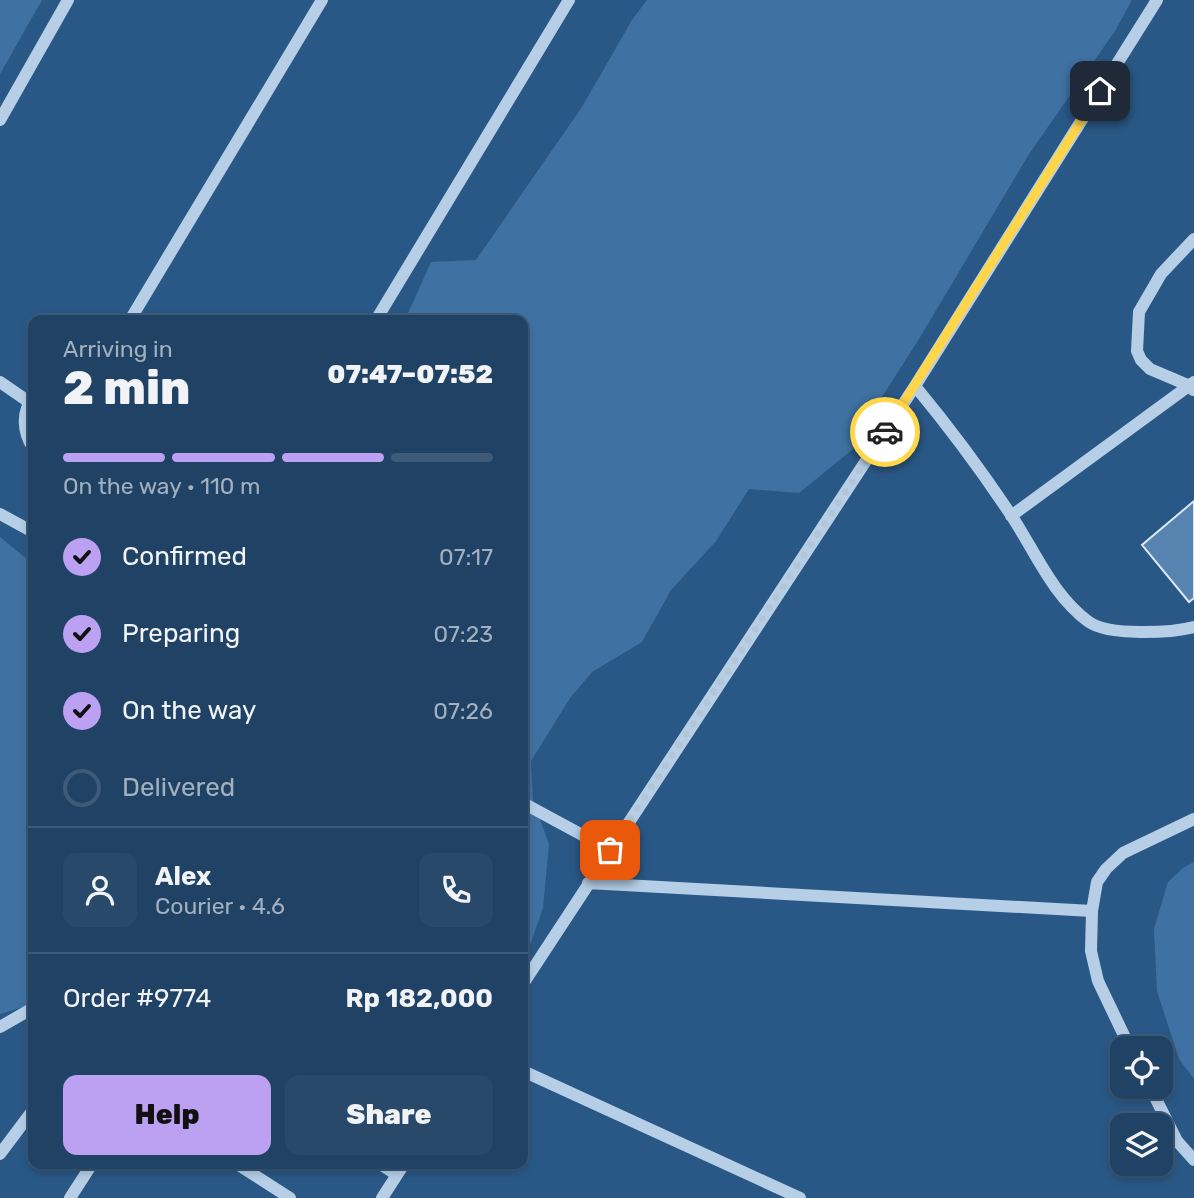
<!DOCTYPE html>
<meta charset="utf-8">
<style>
:root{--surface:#204264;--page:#28496a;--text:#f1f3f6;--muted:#a2b0bf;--line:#3d5b78;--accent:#bca0f2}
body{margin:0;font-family:Rubik,sans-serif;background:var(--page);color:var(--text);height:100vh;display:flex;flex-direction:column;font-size:26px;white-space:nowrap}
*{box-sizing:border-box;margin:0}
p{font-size:23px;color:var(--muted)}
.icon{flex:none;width:38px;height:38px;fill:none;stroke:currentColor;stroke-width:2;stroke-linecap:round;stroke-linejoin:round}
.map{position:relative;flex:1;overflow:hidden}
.panel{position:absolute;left:28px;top:315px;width:500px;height:854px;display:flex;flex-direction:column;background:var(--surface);border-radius:14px;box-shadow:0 4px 10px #0003,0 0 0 2px var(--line)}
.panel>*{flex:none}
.controls{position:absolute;left:1110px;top:1036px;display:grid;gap:14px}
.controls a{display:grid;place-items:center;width:63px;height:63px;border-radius:14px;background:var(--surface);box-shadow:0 4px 10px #0003,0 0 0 2px var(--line);font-size:35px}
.pin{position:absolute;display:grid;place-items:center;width:60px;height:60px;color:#fff;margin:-30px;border-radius:14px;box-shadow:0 4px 10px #0006}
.courier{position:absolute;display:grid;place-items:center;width:70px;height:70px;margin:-35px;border:5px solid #ffd54a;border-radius:50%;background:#fff;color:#222;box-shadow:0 2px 9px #0007}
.headline em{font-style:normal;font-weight:800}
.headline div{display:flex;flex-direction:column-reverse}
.headline{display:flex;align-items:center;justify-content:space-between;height:119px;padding:0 35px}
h1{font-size:46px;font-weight:800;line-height:52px}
.bar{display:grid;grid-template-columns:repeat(4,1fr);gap:10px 7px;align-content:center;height:84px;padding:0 35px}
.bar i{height:9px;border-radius:5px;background:var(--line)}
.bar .current{background:var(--accent)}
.bar p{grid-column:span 4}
.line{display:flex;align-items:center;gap:18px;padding:0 35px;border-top:2px solid var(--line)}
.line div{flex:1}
.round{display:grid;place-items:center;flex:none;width:74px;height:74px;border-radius:14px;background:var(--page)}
ol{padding:0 35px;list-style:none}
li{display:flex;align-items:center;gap:21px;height:77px}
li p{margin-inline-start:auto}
li .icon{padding:7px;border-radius:50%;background:var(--accent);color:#111;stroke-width:4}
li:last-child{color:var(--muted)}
li i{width:38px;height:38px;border:4px solid var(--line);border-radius:50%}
.primary-button{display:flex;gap:14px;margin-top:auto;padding:14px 35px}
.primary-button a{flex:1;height:80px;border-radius:14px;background:var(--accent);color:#111;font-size:28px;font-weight:800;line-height:80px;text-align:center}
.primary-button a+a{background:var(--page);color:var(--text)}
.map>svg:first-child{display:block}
.green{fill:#3f72a2}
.building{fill:#5683af;stroke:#d9e8f6;stroke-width:2}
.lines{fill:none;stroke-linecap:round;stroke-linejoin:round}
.minor{stroke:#b6cfe7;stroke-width:12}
.done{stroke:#b4c5d5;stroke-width:7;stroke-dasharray:0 12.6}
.route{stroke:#ffd54a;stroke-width:9}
</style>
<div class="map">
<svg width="1194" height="1198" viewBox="0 0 1194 1198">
<rect width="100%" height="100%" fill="#2a5886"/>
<!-- green -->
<path class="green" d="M0,0H42L0,74Z
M647,0H1132L1115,31L1029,154L919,339L880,400L853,449L799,493L749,489L716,541L671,590L642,642L592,672L570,698L531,761L533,800L549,844L543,908L523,965V320H405L431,262L476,260L582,107L632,20Z
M0,537L33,564V1004L0,1014Z
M1194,862V1079L1179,1059L1157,991L1154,929L1168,882L1183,868Z"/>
<!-- building -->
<path class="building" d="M1194,501V598L1189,602L1142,545Z"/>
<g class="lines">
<!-- minor -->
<path class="minor" d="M0,120L68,0
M130,320L322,0
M376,320L569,0
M0,382L29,402
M915,386C949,427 981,470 1011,515C1035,551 1052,595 1089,622C1109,636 1170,633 1194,627
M1193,390L1190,386L1150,369L1141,360L1137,351L1139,312L1161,274L1194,239
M33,397C21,413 23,432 33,448
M0,514L33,532
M1011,516L1194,382
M523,803L610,850
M588,883L1092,911
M523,984L915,386L1157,0
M0,1027L33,1008
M1130,1048L1098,981L1091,951L1092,911L1097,882L1106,869L1123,853L1194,819
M523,1071L800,1198
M1150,1087L1177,1141L1194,1160
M0,1154L33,1110
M237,1164L290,1198
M380,1164L397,1175
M70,1198L92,1164
M382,1198L404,1164"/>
</g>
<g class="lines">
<!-- done -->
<path class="done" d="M610,850L885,432"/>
<!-- route -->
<path class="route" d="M885,432L1100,91"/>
</g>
</svg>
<div class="controls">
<a><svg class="icon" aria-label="locate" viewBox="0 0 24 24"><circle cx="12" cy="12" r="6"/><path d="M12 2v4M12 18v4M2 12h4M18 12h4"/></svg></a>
<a><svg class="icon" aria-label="layers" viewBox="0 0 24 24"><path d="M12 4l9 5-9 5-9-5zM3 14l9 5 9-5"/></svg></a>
</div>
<div class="pin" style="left:610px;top:850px;background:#ea580c"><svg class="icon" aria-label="bag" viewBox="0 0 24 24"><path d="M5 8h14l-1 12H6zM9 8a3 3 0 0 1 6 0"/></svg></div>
<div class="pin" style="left:1100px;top:91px;background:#1f2937"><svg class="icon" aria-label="home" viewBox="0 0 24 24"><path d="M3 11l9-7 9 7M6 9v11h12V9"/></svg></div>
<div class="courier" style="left:885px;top:432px"><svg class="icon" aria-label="car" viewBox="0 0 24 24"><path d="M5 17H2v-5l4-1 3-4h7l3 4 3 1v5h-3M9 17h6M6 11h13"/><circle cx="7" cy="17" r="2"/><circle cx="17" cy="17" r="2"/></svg></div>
<section class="panel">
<div class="headline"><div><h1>2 min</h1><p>Arriving in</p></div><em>07:47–07:52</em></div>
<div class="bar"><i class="current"></i><i class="current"></i><i class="current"></i><i></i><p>On the way · 110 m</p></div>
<ol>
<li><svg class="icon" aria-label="check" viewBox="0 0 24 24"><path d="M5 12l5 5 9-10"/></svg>Confirmed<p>07:17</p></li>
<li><svg class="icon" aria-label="check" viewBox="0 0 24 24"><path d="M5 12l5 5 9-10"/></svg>Preparing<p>07:23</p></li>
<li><svg class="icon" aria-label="check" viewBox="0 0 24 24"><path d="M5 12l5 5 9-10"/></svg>On the way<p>07:26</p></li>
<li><i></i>Delivered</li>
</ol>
<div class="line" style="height:126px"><a class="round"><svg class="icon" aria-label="person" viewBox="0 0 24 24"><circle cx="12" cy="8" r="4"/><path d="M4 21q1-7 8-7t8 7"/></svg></a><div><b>Alex</b><p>Courier · 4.6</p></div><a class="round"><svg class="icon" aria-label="phone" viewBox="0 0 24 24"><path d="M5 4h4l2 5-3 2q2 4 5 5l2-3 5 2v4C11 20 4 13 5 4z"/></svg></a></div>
<div class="line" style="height:91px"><div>Order #9774</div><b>Rp 182,000</b></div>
<div class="primary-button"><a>Help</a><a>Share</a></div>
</section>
</div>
